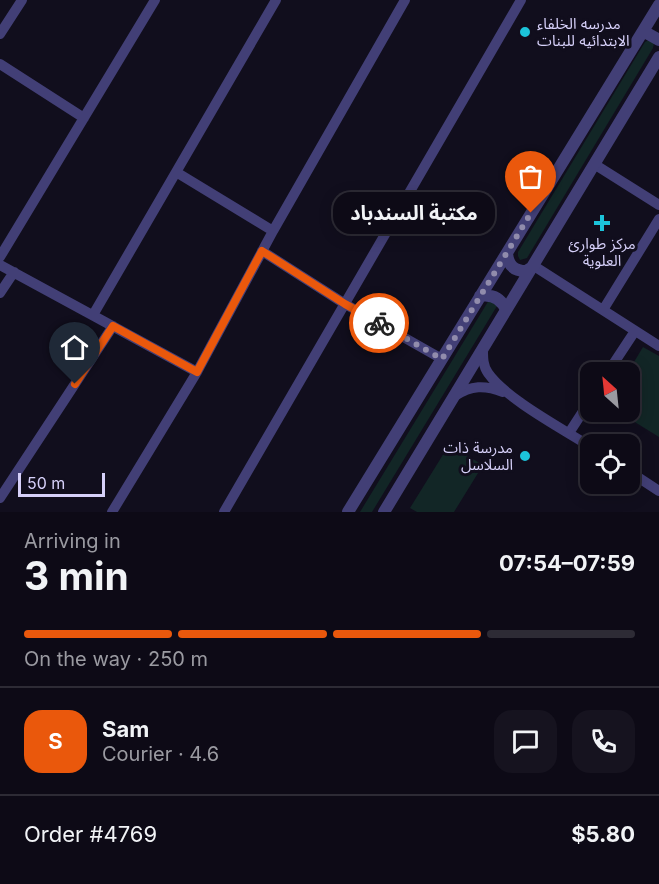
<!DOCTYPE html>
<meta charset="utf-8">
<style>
:root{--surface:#0d0a16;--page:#16131f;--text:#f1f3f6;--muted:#9a9aa1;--line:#2d2b35;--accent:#ea580c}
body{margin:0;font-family:Inter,"Noto Sans Arabic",sans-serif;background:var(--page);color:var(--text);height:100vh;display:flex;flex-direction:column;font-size:22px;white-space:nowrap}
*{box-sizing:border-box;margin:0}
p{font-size:20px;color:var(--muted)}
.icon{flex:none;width:33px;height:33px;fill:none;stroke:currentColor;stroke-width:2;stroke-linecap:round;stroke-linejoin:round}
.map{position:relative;height:512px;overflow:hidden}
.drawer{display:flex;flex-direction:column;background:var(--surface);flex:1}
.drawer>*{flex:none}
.needle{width:39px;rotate:333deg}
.tools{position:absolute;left:580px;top:362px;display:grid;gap:12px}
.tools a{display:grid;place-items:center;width:60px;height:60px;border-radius:12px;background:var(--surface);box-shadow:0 3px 15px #0003,0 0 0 2px var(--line);font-size:30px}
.scale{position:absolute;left:18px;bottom:15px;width:87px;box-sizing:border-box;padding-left:6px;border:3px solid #d6d0f9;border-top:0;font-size:16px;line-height:21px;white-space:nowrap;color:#d6d0f9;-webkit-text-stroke:4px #110e1d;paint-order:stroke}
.pin{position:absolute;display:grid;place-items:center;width:51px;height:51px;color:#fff;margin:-62px -26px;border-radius:50% 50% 50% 0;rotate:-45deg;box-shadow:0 0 6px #0007}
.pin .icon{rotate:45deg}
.courier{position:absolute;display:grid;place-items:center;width:60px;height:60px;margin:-30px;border:4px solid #ea580c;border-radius:50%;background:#fff;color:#222;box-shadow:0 2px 8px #0007}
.bubble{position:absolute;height:42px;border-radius:18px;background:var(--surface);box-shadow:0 3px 15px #0003,0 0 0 2px var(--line);font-size:20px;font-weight:700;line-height:42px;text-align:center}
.headline em{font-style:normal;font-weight:700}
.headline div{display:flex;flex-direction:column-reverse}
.headline{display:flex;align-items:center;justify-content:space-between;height:102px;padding:0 24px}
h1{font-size:39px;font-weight:700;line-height:45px}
.bar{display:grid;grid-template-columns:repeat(4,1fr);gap:9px 6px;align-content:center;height:72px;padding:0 24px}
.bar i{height:8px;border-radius:4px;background:var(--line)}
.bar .current{background:var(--accent)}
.bar p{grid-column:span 4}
.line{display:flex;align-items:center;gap:15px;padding:0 24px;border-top:2px solid var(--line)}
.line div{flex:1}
.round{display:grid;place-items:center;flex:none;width:63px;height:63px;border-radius:18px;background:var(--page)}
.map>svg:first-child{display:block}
.green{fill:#122626}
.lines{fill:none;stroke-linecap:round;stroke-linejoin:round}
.minor{stroke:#423f76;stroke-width:10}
.tertiary{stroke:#423f76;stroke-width:12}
.done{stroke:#918cac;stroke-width:6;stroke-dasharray:0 10.8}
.route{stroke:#ea580c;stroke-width:8}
.poi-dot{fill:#1cc3da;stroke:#110e1d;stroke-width:2}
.labels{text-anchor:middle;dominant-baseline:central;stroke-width:6;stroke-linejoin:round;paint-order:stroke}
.poi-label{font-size:15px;fill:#d6d0f9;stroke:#110e1d;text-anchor:start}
</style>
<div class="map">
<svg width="659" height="512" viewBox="0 0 659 512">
<rect width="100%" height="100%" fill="#110e1d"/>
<!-- green -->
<path class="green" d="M649,40L654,43L653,48L527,258L520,260L518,256V252L645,42Z
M489,300L497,306L372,512H360Z
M643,347L659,356V437L617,411H630V372H628Z
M449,445L483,465L454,512H417L410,508Z"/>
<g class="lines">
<!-- minor -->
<path class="minor" d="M0,34L22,0
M0,64L84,118
M594,164L659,205
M176,172L273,231
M262,251L345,304L442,359
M0,257L155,0
M0,265L197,372
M534,266L659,346
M0,293L14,272
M603,310L659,219
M93,315L276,0
M483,350C483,358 483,366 488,373C506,399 563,429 591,447
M608,372L635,331
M455,396C471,385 485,385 503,392
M569,433L591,399
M630,472L659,491
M0,498L113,326
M112,512L197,372L273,231L405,0
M224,512L521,0"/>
<!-- tertiary -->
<path class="tertiary" d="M643,31L659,40
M507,253C508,265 514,271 526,271L534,266
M480,296C492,294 501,298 506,310
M348,512L659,5
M384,512L659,57"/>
</g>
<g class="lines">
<!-- done -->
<path class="done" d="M379,323L442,359L531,213"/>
<!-- route -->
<path class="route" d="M75,384L113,326L197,372L262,251L345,304L379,323"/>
</g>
<!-- markers -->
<g class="poi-dot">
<circle cx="525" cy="32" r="6"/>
<path d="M599 214h6v6h6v6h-6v6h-6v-6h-6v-6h6z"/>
<circle cx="525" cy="456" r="6"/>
</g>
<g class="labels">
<!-- poi labels -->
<g class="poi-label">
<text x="537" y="23">مدرسه الخلفاء<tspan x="537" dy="17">الابتدائيه للبنات</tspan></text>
<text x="602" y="243" text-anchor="middle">مركز طوارئ<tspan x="602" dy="17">العلوية</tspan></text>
<text x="513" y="447" text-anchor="end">مدرسة ذات<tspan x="513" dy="17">السلاسل</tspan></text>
</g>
</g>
</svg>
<div class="tools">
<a><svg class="needle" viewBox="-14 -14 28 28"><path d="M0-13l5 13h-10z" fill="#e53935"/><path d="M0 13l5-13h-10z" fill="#9a9aa1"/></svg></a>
<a><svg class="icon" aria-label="locate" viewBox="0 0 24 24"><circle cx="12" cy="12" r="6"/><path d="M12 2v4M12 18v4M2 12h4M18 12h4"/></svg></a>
</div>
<div class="scale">50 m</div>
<div class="pin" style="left:531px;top:213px;background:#ea580c"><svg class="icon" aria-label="bag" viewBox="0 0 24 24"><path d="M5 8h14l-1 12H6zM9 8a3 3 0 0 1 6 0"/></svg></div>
<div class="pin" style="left:75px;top:384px;background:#1f2937"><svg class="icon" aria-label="home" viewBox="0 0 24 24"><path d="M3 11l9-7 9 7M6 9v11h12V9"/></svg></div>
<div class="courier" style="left:379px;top:323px"><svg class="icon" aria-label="bike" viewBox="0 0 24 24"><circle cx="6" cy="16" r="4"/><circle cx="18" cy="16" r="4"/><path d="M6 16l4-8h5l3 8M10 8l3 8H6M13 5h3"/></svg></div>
<div class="bubble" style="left:333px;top:192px;width:162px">مكتبة السندباد</div>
</div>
<section class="drawer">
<div class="headline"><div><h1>3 min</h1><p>Arriving in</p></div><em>07:54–07:59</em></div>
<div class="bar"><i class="current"></i><i class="current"></i><i class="current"></i><i></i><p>On the way · 250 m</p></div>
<div class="line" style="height:108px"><b class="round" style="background:var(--accent);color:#fff">S</b><div><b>Sam</b><p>Courier · 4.6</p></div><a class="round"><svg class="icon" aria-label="chat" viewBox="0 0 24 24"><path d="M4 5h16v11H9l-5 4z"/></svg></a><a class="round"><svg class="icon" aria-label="phone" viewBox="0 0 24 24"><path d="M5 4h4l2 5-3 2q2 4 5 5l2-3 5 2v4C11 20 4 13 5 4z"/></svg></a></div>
<div class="line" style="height:78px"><div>Order #4769</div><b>$5.80</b></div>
</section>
